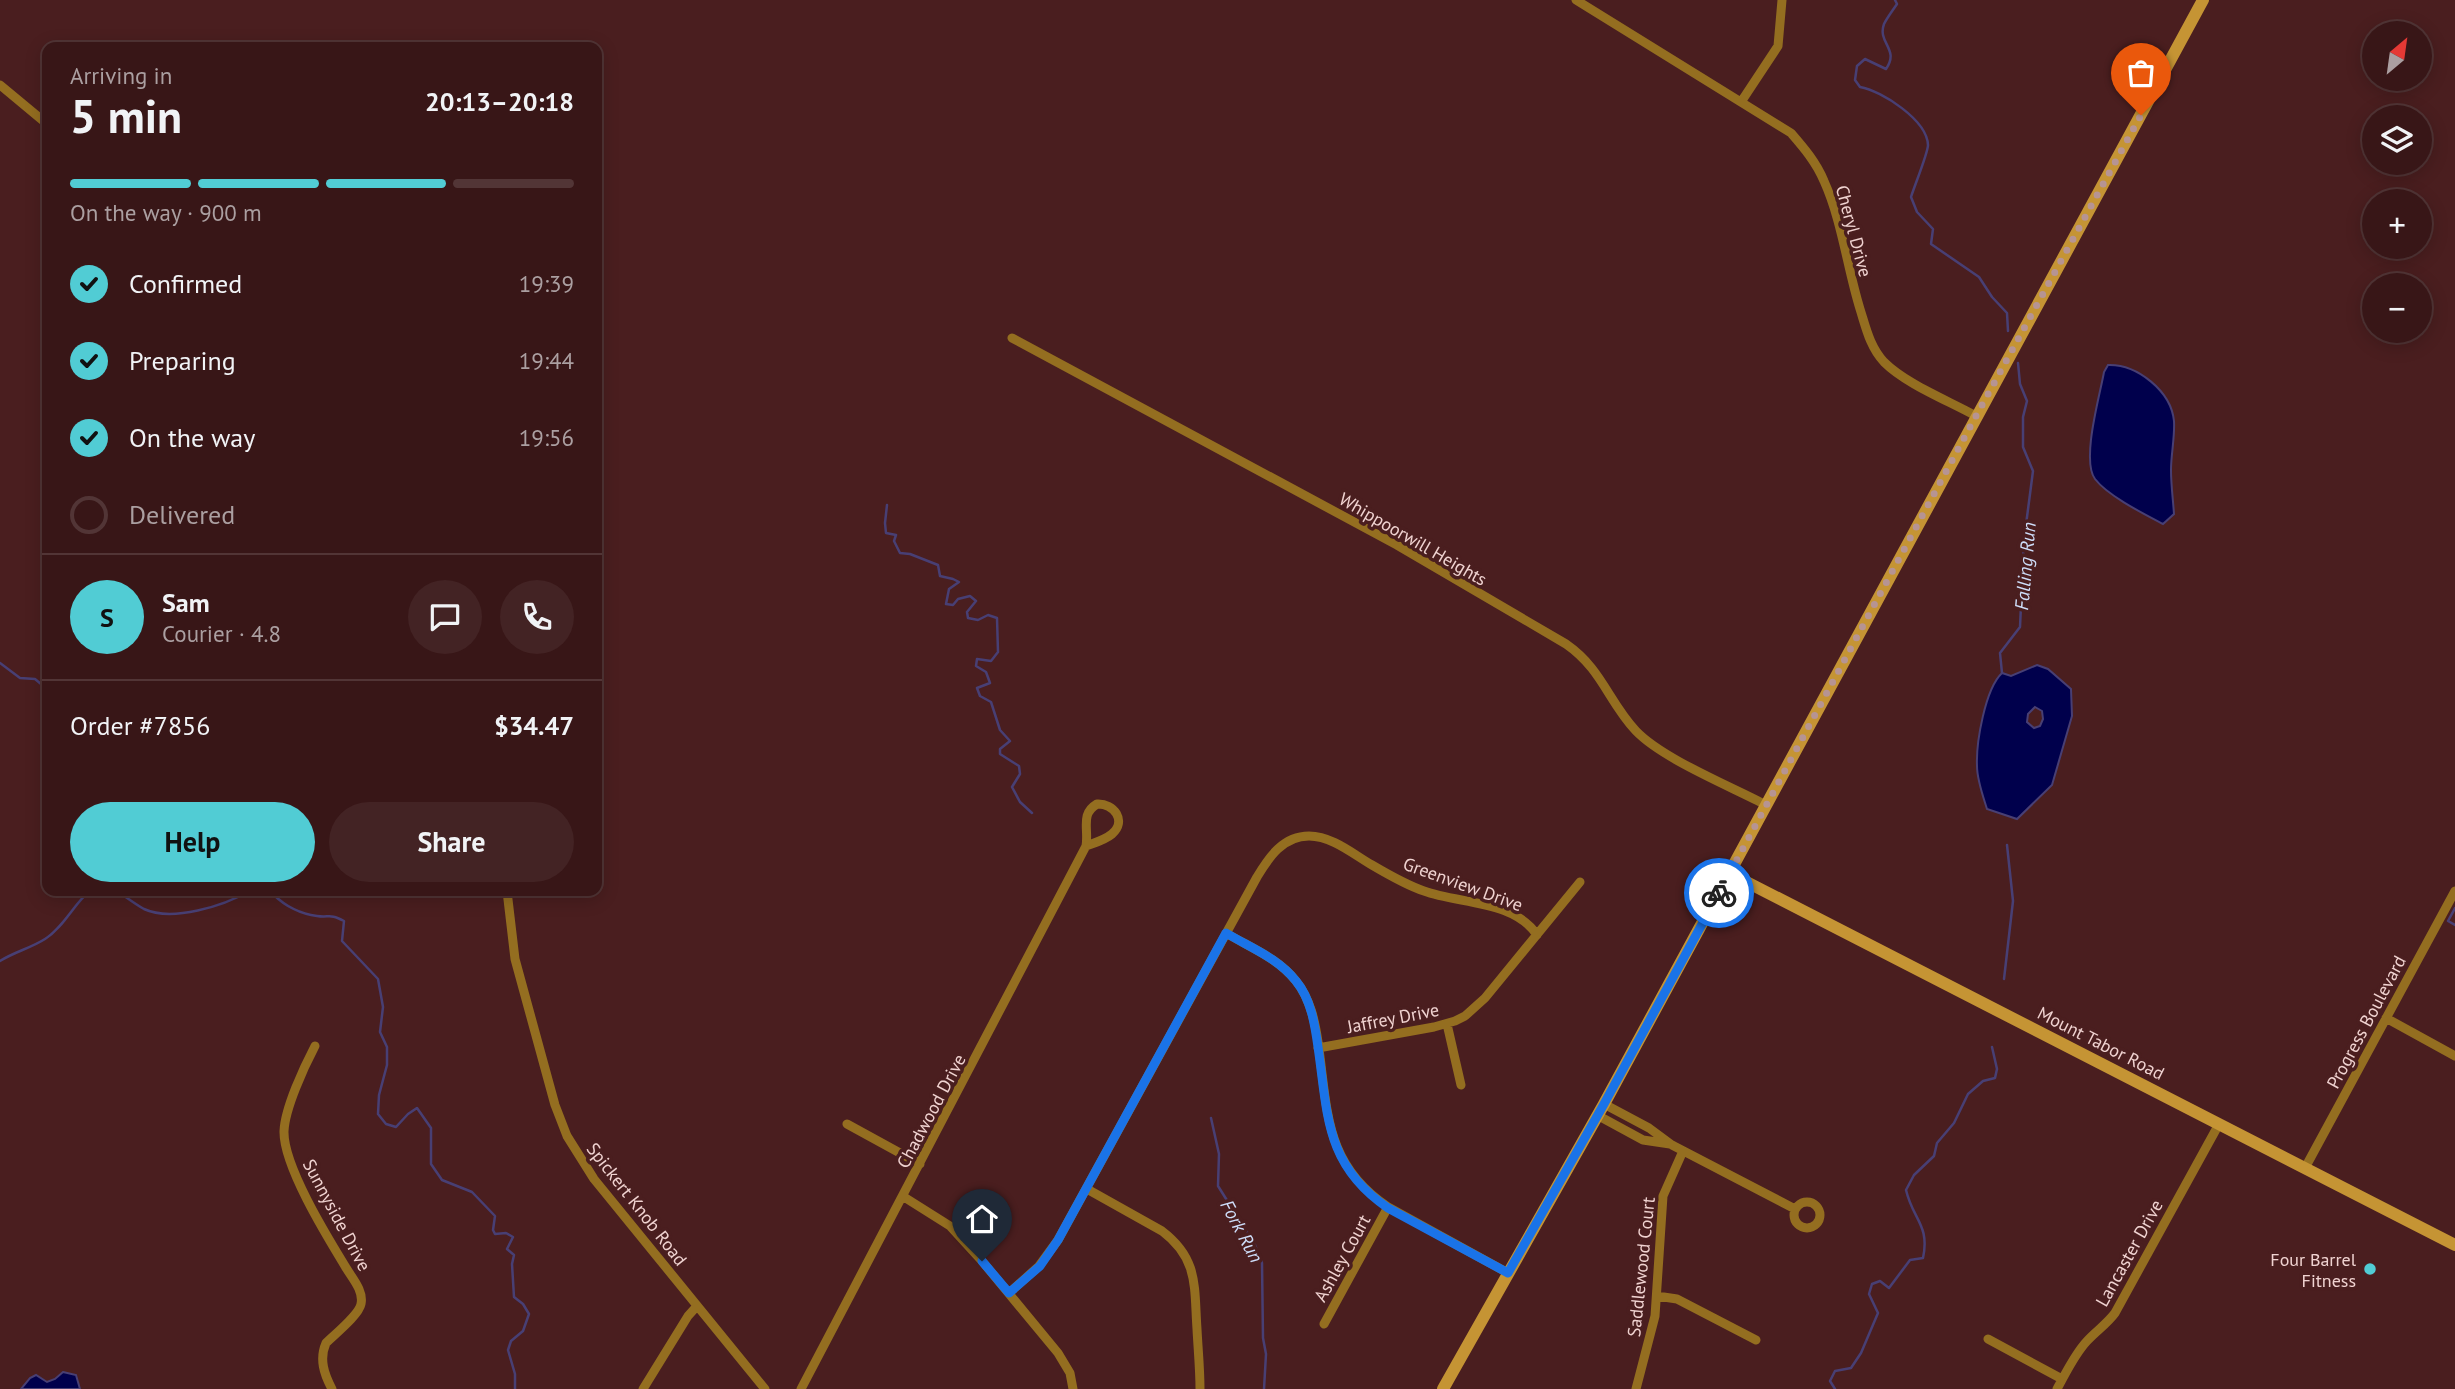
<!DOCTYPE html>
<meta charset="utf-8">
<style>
:root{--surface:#381617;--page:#432324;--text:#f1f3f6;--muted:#ab9fa1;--line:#523536;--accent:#51ccd4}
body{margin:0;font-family:"PT Sans",sans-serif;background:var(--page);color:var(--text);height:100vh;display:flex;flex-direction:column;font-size:26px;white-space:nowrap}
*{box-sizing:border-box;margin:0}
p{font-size:23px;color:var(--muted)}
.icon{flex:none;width:38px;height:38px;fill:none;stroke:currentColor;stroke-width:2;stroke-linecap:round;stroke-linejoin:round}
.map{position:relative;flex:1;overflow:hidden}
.drawer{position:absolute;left:42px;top:42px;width:560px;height:854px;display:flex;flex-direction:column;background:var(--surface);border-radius:14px;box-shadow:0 4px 18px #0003,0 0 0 2px var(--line)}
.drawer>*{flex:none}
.needle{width:46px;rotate:29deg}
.tools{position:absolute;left:2362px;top:21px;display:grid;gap:14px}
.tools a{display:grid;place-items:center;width:70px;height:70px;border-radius:50%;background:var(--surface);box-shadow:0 4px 18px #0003,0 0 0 2px var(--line);font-size:35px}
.pin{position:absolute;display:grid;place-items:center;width:60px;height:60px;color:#fff;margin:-72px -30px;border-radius:50% 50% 50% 0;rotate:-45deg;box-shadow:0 0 7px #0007}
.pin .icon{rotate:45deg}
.courier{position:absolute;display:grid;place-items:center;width:70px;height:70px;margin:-35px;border:5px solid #1a73e8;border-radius:50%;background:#fff;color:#222;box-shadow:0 2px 9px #0007}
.summary em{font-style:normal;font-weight:700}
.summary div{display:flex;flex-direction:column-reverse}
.summary{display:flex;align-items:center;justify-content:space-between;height:119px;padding:0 28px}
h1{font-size:46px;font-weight:700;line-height:52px}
.bar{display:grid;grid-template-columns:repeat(4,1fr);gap:10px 7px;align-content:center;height:84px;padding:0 28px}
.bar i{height:9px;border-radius:5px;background:var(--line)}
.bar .active{background:var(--accent)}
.bar p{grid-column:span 4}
.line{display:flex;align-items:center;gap:18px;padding:0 28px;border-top:2px solid var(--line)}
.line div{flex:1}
.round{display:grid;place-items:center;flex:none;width:74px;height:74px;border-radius:37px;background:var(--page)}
ol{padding:0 28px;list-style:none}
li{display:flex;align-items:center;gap:21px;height:77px}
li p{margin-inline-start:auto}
li .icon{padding:7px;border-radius:50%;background:var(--accent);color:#111;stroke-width:4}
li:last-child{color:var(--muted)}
li i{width:38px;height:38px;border:4px solid var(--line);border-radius:50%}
.cta{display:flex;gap:14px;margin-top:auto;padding:14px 28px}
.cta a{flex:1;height:80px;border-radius:42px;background:var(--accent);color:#111;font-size:28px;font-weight:700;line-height:80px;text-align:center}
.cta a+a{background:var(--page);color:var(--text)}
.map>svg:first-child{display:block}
.water{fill:#00004c;stroke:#483f74;stroke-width:2;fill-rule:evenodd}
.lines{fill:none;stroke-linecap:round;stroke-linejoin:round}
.stream{stroke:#483f74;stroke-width:2.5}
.street{stroke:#946e20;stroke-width:9}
.secondary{stroke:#c59434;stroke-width:12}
.done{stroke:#b69493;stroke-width:7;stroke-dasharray:0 12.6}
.route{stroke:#1a73e8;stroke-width:9}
.poi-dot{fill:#51ccd4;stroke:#4a1e1f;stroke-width:2.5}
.labels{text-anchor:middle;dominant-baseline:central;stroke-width:7;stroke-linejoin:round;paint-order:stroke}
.street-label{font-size:18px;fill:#f0d3d1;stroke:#4a1e1f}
.poi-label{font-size:18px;fill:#f0d3d1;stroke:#4a1e1f;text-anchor:end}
.water-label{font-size:19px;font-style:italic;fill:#ceddf8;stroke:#4a1e1f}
</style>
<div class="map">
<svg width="2455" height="1389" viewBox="0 0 2455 1389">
<rect width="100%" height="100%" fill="#4a1e1f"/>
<!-- water -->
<path class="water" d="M2108,365C2137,364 2171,391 2174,421C2175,437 2171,454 2171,470C2171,485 2173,499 2174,514L2163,524C2144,514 2108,496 2095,479C2081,460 2100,395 2104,372Z
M2037,665L2048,669L2071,689L2072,716L2052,785L2017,819L1987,809C1983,796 1977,780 1977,766C1976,743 1985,689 2002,673L2011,676ZM2035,707L2042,711L2043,719L2040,726L2034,728L2027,722L2028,714Z
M63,1372L76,1375L80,1389H21L30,1378L36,1375L47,1382L55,1379Z"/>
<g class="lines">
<!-- stream -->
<path class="stream" d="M1895,0L1897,4C1893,10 1887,18 1884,24C1877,43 1900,49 1886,69L1865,59L1857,66L1855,80L1860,87C1882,91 1927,120 1928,145C1928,153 1914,187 1911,197L1917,212L1933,229L1931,244L1979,277L1992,297L2007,313L2008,331
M887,505L885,523L886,533L896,535L894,541L900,553L910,554L938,565L940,576L953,579L959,582L949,589L946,604L953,605L958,599L970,596L976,601L967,612L968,618L978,620L988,615L997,618L998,652L991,661L977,659L976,666L986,672L990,683L977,688L980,696L991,702L1000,730L1010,741L1000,749V754L1019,766L1020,774L1012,787L1020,802L1032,813
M0,663L20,678L35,679L47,689
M2002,673L2000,653L2020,627L2024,540L2033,471L2023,447V417L2027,401L2020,384L2018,363
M117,891C126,897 135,904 144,909C172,922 224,906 249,891
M274,895C285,906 301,914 317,916C330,918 329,913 344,921L342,941L378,979L383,1007L380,1032L387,1047V1065L379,1095L378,1114L386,1124L396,1127L408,1114L417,1108L431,1128V1164L442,1180L472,1192L495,1216L493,1230L495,1234L506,1233L513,1237L507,1249L514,1255L512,1264L514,1297L523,1304L529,1314L523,1331L511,1341L508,1350L515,1374V1389
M2455,908L2448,921L2455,925
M0,961C14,952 31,948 45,939C64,927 75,902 90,891
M2004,979L2013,901L2007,845
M1211,1118L1219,1154L1218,1186L1255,1245L1262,1263L1263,1338L1266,1354L1264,1389
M1835,1389L1830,1381L1835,1371L1851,1368L1861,1353L1878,1313L1869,1294L1872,1284L1880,1281L1889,1288L1910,1260L1923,1258C1930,1225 1913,1220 1906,1190L1914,1175L1934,1156L1937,1143L1954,1123L1968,1094L1983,1081L1995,1078L1997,1069L1992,1047"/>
<!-- street -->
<path class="street" d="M1576,0L1791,133C1804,148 1816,162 1824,181C1842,221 1847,267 1860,309C1866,328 1870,347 1884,362C1906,384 1947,400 1976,416
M0,85L47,124
M1741,102L1778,46L1782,0
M1012,338L1397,545L1566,644C1602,669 1608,701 1636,731C1663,759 1730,786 1766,805
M1097,804C1114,803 1127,821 1112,834C1105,840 1094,843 1086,846C1089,829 1080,814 1097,804Z
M507,891L515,959L555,1105L567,1136L594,1179L765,1389
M1226,933C1251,948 1278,958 1296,981C1310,998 1315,1021 1318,1042C1328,1111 1324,1164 1388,1207L1508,1273
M2386,1018L2455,1056
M1447,1024L1461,1085
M315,1046C304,1067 285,1108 284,1131C283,1165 326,1235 345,1266C351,1277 364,1290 361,1304C359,1315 335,1334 326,1343C319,1359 324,1374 332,1389
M1318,1048L1434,1027L1455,1021L1465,1016L1485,998L1580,882
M1604,1104L1649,1128L1672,1145L1795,1209
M1597,1115L1643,1140L1670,1144
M847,1124L920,1164
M2305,1168L2455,891
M1087,1189L1162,1231C1199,1259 1194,1287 1197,1329C1198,1349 1200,1369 1200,1389
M904,1197L950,1226L982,1261L1058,1353L1070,1373L1073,1389
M1794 1215a13 13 0 1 1 26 0a13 13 0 1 1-26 0Z
M1009,1293L1039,1266L1058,1240L1257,877C1269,857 1283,836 1309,836C1332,836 1353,854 1372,865C1389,875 1406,885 1424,891C1459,904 1514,900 1537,935
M1657,1296L1677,1299L1756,1340
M1324,1324L1388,1207
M1988,1339L2062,1379
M643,1389L688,1316L697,1306
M801,1389L1086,846
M1636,1389L1655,1316L1663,1196L1683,1151
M2057,1389C2066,1373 2074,1355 2087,1341C2096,1331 2107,1324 2115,1313L2219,1124"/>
<!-- secondary -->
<path class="secondary" d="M1729,873L2455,1245
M1443,1389L1604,1104L2203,0"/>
</g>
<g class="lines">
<!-- done -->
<path class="done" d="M1719,893L1976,416L2141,115"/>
<!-- route -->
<path class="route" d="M982,1261L1009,1293L1040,1266L1058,1240L1226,933C1251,948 1278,958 1296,981C1311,999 1315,1025 1318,1047C1328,1115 1325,1165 1388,1208L1508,1273L1604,1104L1719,893"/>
</g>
<!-- markers -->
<circle class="poi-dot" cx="2370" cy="1269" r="7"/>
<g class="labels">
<!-- street labels -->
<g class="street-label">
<text transform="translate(1854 231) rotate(75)">Cheryl Drive</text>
<text transform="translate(1413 539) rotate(30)">Whippoorwill Heights</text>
<text transform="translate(1463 884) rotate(20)">Greenview Drive</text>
<text transform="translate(1393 1018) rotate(-11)">Jaffrey Drive</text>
<text transform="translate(2366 1022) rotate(-62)">Progress Boulevard</text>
<text transform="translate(2101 1043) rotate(27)">Mount Tabor Road</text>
<text transform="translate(931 1111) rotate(-62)">Chadwood Drive</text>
<text transform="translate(637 1204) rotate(52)">Spickert Knob Road</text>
<text transform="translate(337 1215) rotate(62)">Sunnyside Drive</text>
<text transform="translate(2129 1253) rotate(-61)">Lancaster Drive</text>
<text transform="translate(1342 1258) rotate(-61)">Ashley Court</text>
<text transform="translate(1641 1267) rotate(-84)">Saddlewood Court</text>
</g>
<!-- poi labels -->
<g class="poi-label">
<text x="2356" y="1259">Four Barrel<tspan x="2356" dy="21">Fitness</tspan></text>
</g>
<!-- water labels -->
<g class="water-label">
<text transform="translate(2025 566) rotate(-85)">Falling Run</text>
<text transform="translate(1242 1231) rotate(62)">Fork Run</text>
</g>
</g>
</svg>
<div class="tools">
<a><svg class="needle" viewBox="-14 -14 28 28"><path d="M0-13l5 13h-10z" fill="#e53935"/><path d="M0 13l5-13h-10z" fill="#ab9fa1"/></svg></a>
<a><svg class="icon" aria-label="layers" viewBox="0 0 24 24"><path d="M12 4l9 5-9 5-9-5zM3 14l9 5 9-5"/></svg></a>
<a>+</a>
<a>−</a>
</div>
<div class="pin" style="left:2141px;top:115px;background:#ea580c"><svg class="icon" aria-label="bag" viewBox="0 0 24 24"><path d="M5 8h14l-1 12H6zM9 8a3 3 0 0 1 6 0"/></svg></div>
<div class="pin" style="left:982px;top:1261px;background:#1f2937"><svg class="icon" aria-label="home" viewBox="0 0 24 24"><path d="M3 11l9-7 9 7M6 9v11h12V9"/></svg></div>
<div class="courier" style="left:1719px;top:893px"><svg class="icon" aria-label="bike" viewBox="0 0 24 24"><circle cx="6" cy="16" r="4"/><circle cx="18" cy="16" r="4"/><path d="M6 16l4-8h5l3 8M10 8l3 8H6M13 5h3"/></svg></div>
<section class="drawer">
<div class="summary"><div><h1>5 min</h1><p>Arriving in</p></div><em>20:13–20:18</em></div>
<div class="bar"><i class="active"></i><i class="active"></i><i class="active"></i><i></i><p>On the way · 900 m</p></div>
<ol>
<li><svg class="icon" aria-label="check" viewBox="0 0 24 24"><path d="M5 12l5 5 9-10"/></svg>Confirmed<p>19:39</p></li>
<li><svg class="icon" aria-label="check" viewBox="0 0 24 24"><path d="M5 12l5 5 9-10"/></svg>Preparing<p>19:44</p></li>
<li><svg class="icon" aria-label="check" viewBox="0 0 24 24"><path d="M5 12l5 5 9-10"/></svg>On the way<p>19:56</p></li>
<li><i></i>Delivered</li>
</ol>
<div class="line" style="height:126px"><b class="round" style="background:var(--accent);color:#111">S</b><div><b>Sam</b><p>Courier · 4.8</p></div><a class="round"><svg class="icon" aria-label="chat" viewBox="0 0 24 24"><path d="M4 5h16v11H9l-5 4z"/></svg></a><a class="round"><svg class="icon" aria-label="phone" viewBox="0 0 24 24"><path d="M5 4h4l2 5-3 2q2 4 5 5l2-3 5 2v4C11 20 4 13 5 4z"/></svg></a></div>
<div class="line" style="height:91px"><div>Order #7856</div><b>$34.47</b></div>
<div class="cta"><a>Help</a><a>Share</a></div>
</section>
</div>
